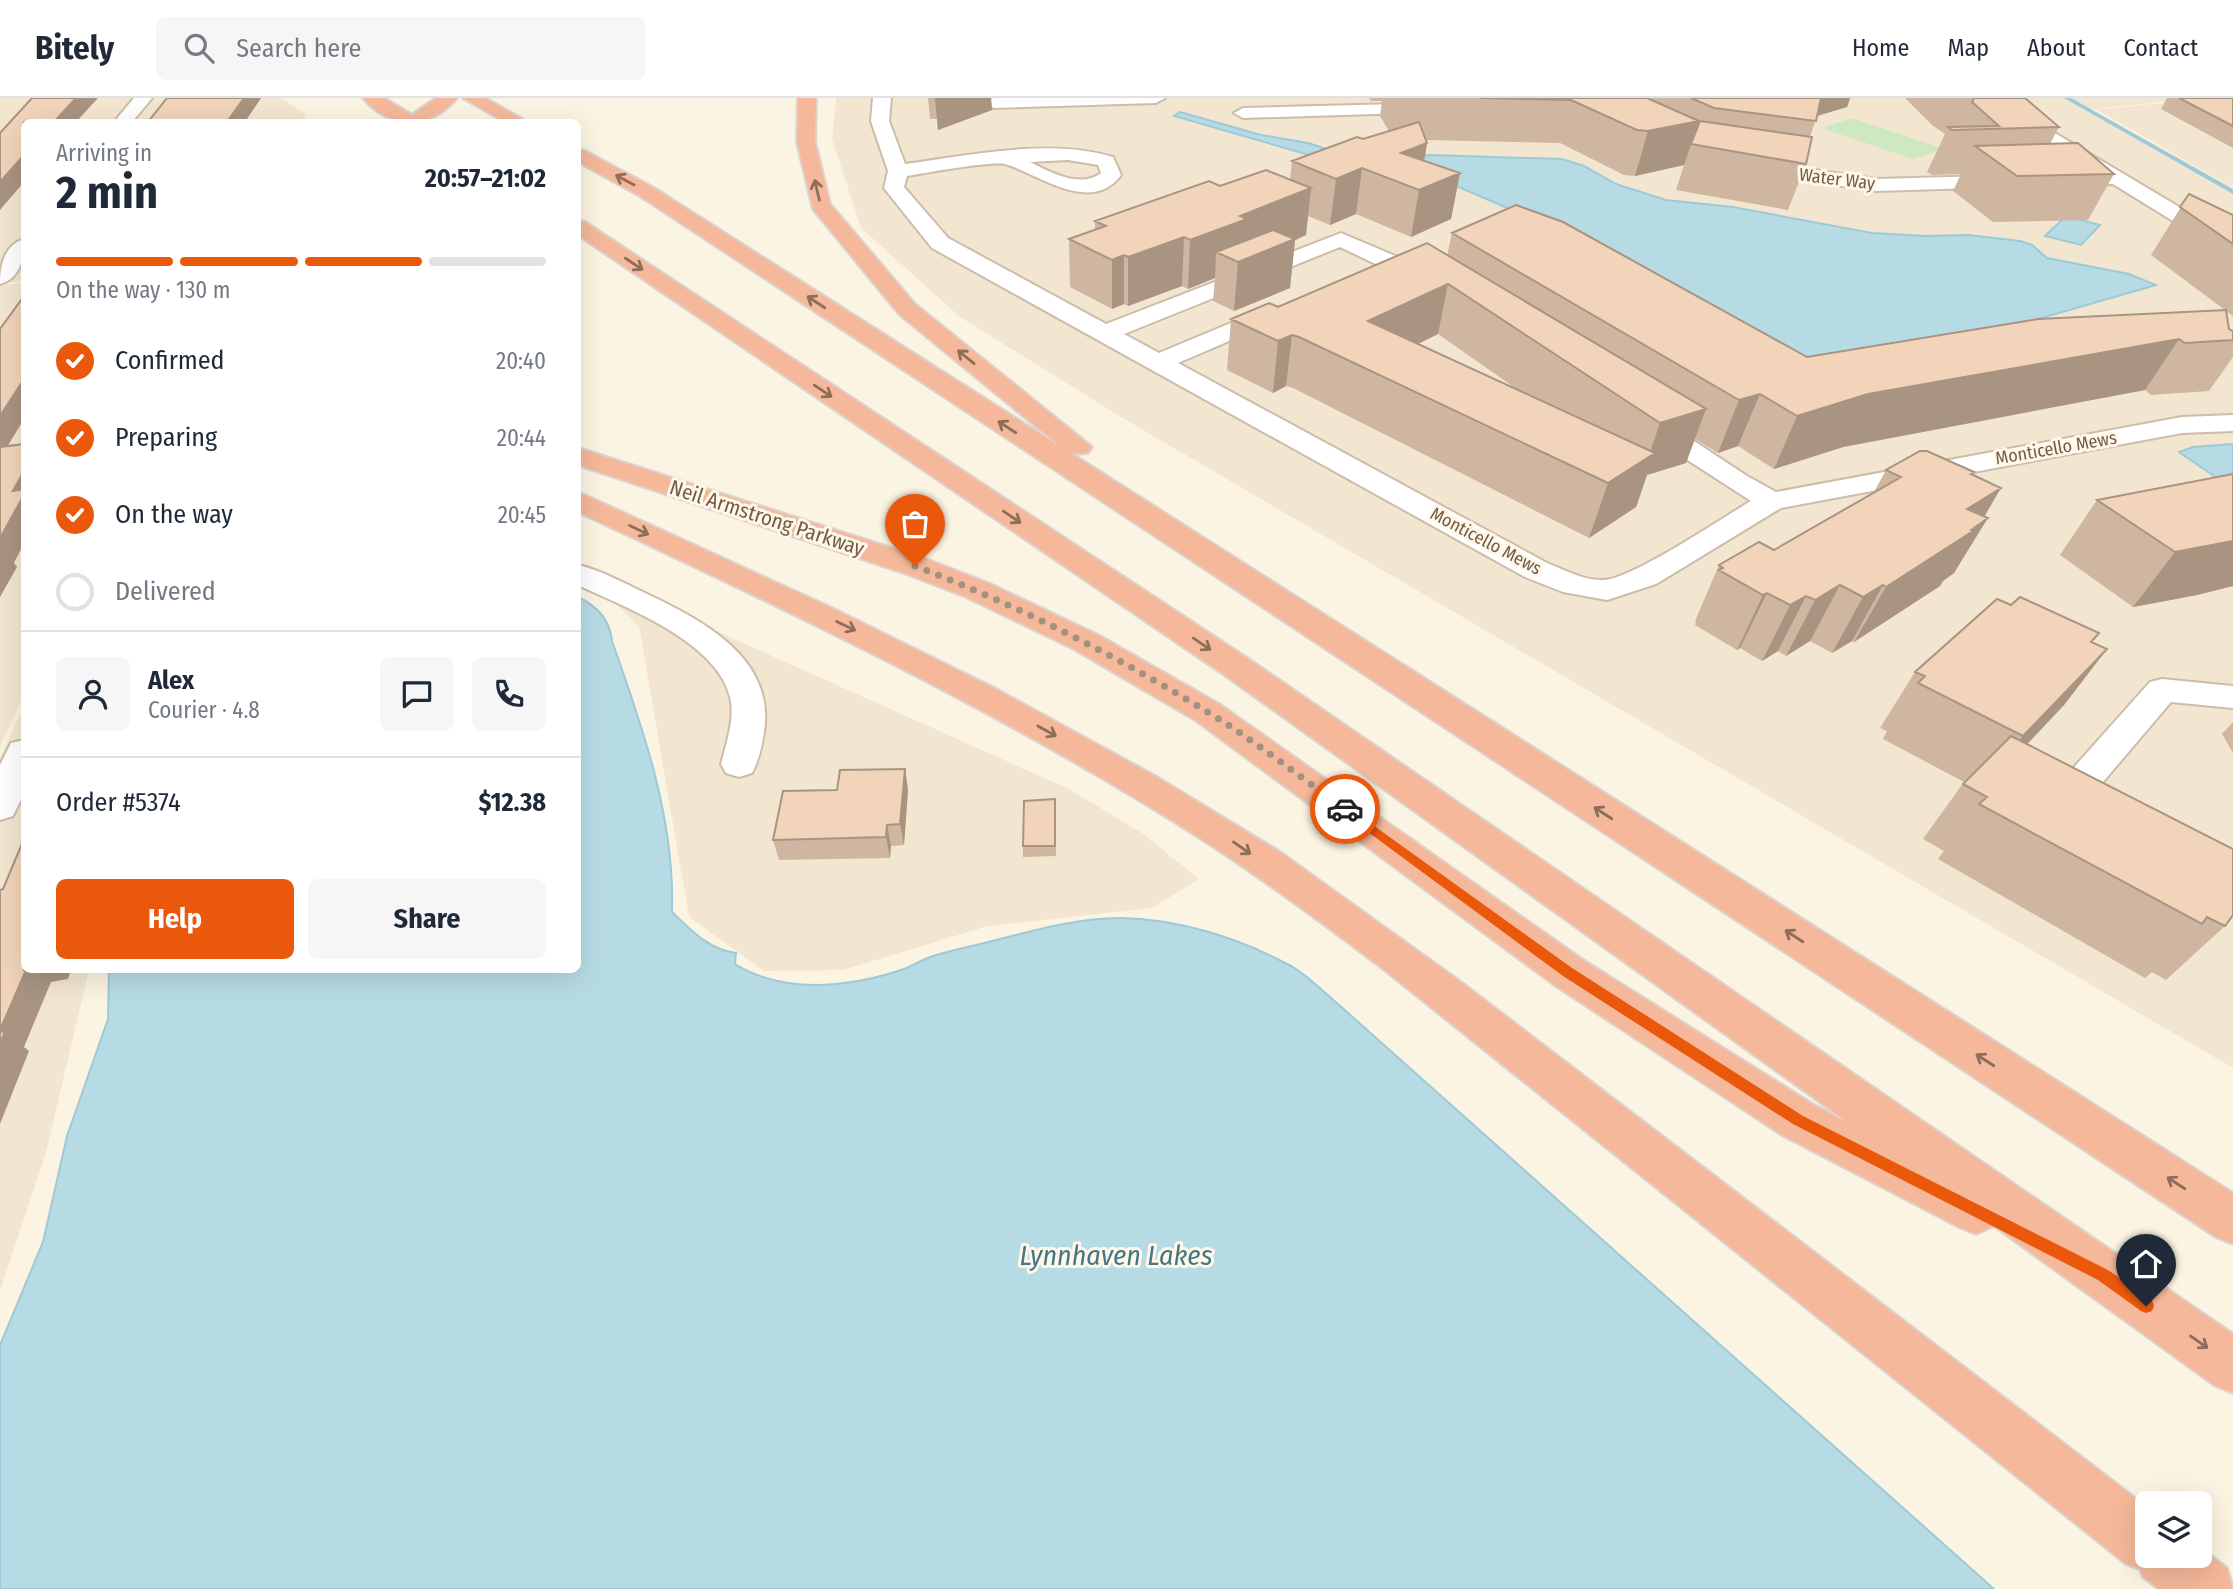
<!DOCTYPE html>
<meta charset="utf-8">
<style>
:root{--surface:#fff;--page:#f6f6f7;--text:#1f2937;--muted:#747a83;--line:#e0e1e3;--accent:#ea580c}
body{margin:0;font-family:"Fira Sans Condensed",sans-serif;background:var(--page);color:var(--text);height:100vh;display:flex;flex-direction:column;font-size:26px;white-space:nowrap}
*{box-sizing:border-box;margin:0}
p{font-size:23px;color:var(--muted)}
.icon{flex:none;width:38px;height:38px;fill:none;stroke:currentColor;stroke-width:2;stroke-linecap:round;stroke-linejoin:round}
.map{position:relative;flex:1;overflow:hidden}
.side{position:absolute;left:21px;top:21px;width:560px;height:854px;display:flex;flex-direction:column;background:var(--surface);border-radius:10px;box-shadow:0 7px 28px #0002}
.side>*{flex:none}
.controls{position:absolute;left:2135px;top:1393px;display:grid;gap:14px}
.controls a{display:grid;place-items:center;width:77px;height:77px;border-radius:10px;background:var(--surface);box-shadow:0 7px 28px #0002;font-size:35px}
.pin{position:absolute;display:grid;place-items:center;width:60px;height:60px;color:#fff;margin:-72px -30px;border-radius:50% 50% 50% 0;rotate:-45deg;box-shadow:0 0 7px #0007}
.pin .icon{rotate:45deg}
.courier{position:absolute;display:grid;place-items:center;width:70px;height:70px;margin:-35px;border:5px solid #ea580c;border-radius:50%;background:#fff;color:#222;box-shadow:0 2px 9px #0007}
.headline em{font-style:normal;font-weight:700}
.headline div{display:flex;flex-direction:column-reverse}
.headline{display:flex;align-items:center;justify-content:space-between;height:119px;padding:0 35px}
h1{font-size:46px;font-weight:700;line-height:52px}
.bar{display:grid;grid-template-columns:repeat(4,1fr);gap:10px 7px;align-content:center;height:84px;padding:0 35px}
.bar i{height:9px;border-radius:5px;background:var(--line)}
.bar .current{background:var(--accent)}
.bar p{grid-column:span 4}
.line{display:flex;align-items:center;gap:18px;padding:0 35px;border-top:2px solid var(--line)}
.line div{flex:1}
.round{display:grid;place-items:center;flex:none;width:74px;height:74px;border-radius:10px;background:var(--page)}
ol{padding:0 35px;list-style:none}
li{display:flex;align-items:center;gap:21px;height:77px}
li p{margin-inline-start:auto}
li .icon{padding:7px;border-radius:50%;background:var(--accent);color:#fff;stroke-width:4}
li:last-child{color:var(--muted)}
li i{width:38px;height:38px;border:4px solid var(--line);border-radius:50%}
.button{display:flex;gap:14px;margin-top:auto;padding:14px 35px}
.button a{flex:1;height:80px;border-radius:10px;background:var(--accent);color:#fff;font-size:28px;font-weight:700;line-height:80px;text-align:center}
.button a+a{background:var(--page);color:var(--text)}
header{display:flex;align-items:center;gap:42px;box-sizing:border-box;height:98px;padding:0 35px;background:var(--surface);border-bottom:2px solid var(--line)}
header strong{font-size:33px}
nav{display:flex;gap:38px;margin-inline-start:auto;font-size:24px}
.search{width:490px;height:63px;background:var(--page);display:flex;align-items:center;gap:18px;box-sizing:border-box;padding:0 24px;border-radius:10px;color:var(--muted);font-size:26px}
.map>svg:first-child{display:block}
.residential{fill:#f3e6d1}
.green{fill:#cee9c1}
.water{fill:#b7dbe5;stroke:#9ec9d6;stroke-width:2}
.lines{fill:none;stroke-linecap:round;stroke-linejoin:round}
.stream{fill:#9ec9d6;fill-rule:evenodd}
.minor-casing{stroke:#cdbca9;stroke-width:4}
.highway-casing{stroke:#dbd4d0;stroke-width:4}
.minor{fill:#fff;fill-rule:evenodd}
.highway{fill:#f5b89a;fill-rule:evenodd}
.wall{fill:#cfb6a0;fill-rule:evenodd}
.shaded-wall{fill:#a99482}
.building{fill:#f1d4ba;stroke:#a99482;stroke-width:2}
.oneway{stroke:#8d6e59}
.route{fill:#ea580c}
.done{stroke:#a3917f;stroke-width:7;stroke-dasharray:0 12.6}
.labels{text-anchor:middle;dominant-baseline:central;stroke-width:6;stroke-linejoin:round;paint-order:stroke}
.far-street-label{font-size:18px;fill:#735b49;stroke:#fff8e8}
.street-label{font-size:21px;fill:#735b49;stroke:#fff8e8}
.near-water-label{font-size:28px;font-style:italic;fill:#437686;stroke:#fff8e8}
</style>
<header>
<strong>Bitely</strong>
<div class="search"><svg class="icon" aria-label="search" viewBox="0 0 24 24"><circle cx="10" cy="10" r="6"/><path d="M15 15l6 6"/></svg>Search here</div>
<nav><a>Home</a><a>Map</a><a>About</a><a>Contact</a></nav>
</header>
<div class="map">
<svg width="2233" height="1491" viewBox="0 0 2233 1491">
<rect width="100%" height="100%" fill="#fcf4e2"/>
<!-- residential -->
<path class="residential" d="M0,0H280L306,16L302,24H24V183L0,186Z
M836,0H2192L2091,12L2233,94V970L1126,322L960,219L861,130L832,41Z
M2207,0H2233V90L2097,12Z
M24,185V597L0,648V187Z
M578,471L1069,691L1142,735L1199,781L1152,810L988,828L843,872L764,873L689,819L639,528L603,494L578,483Z
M24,608V872H89L46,1055L0,1193V660Z"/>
<!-- green -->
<path class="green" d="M1852,20L1945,51L1913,61L1821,30Z"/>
<!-- water -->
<path class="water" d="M1180,14L1261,37L1308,45L1357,61L1430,57L1562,61L1584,68L1616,86L1666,102L1733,109L1872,135L1926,138L1968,137L2020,143L2032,147L2047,160L2129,176L2156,187L1993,234L1812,275L1512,112L1447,84L1330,63L1174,18Z
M2066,118L2100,127L2081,147L2045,138Z
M2233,346V391L2179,354L2193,349Z
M578,499C597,508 610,522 612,543C643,630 675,721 672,814C691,832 709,852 736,855L735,866C785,897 851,889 904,871C914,867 923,861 933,858C955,851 978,847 1000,841C1039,831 1080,820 1120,820C1177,821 1237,839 1287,866C1302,873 1316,887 1329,898L1994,1491H0V1247L43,1144L67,1038L108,921L109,872H578Z"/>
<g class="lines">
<!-- stream -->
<path class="stream" d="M2064,0H2071L2233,91V96Z"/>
<defs>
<path id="minor" d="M134,0H152L132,24H114Z
M873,0H891L889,23L905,66C969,57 1051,40 1113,59L1121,77C1091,118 1037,75 1005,66C991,63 925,75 907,78L904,89L948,140L1106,226L1341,135L1400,160L1441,185L1444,190L1441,195H1425L1384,170L1340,149L1124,236L1159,255L1269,209H1285L1289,214L1285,219L1178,265L1547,465C1565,472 1584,483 1604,482C1632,481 1722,420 1751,403L1638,330L1634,324L1638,318L1647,316L1656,318L1747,378L1776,394L2182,319L2233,317V333L2182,335L1781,410L1656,486L1607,502L1563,494L1525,479L932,150L884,90L888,73L871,23ZM1068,62L1098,67L1101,75C1080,91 1050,74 1030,64Z
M993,0H1165L1156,5L994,10L985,5Z
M1996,0H2014L2028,19L2233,141V157L2225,155L2113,86L1876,93L1752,75L1742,69L1752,63L1876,81L2094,75L2016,27Z
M1435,5L1444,10L1441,14L1243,20L1234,15L1243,10Z
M24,141C25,159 20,181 0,186C0,168 4,147 24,141Z
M578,467C600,472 622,484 643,494C700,521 776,559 764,634C762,648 759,662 752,675L739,679L726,675L721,666C726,647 734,623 731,603C720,544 626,510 578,487Z
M2162,581L2233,588V610L2171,604L2097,691L2111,698L2117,708L2111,718C2091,724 2065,713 2054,694L2060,685L2150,584Z
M24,642V695L13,718L0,722V667L11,645Z"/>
<path id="highway" d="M363,0H384L412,17L436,0H457C430,32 390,32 363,0Z
M463,0H485L527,24H505Z
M798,0H816L815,44L830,106L915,206L1092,349L1088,355L1072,356L2233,1095V1146L2216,1139L640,98L578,64V51L585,53L654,90L1061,349L899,216L813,111L797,44Z
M578,122L585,124L1250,562L2233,1236V1295L2214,1287L1994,1128L1976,1136L1959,1129L1782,1037L1553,886L1195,622L1074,551L966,499L904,475L578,367V350L926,461L988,485L1098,537L1219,606L1583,862L1814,1007L1849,1025L1226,578L578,137Z
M578,394L834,511L996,591L1155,678L1280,754L1461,884L2147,1409V1458H2200V1449L2227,1470L2233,1491H2159L2143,1479L2140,1471L2126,1466L1387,874C1328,829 1269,785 1206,744C1007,616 792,514 578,414Z"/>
</defs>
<!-- minor casing -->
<use href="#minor" class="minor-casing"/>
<!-- highway casing -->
<use href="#highway" class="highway-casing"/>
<!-- minor -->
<use href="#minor" class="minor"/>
<!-- highway -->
<use href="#highway" class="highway"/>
</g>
<!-- wall -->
<path class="wall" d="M928,0H991L992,12L938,32L937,21H930Z
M1369,0H1850L1847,9L1817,18L1810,39L1806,66L1788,112L1676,92L1684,67L1635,78L1624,77L1560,45L1426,42L1427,45L1424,63L1460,75L1451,121L1411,139L1356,116L1330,127L1308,118L1306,137L1295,142L1290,190L1234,213L1213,203L1215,180L1188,191L1182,188L1128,208L1124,206L1112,211L1070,189L1069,141L1095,132V123L1220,88L1290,82L1292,63L1389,33L1380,18L1382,3H1371Z
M1905,0H2025L2059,29L2050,46L2114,76L2088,122L1993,124L1953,93L1961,76L1932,77L1927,74L1945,36L1932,27Z
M2167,0H2233V50L2161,11Z
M2189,96L2233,117V218L2226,213L2229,231L2233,233V259L2209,293L2151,297L2145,292L1843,349L1774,371L1738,348L1718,355L1695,341L1686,365L1647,377L1636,409L1589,440L1293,290L1286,288L1273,295L1227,272L1231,221L1278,209L1447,158L1452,135L1807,259L2225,212L2151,157ZM1438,236L1518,292L1418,246Z
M1886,372L1974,374L1973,377L1984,419L1954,475L1943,483L1940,488L1854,544L1852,543L1832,555L1810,543L1786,558L1778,553L1762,563L1740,550L1737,552L1695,527L1696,524L1695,523L1719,467L1774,452L1874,394Z
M2233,376V488L2197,497L2133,509L2060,457L2097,402Z
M2093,544L2107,551L2064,607L2027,646L2225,828L2166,882L2152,874L2145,880L1938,761L1944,753L1923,741L1964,684L1883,641L1887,633L1880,630L1915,574Z
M2233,624V655L2222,636Z
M905,671L908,692L904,747L891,748L890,760L779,762L773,742L837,692Z
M1056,711V758L1023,759V748Z"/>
<!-- shaded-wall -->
<path class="shaded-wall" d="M76,0H98L76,24H54Z
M244,0H261L245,24H227Z
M935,0H991L992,12L938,32Z
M1818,0H1850L1847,9L1810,20Z
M1699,23L1684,67L1635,78L1648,33Z
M1427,45L1420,90L1401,55Z
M24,57V84L0,112V84Z
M1362,70L1356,116L1330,127L1336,81Z
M1460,75L1451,121L1411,139L1419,92Z
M1311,90L1306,137L1295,142L1290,190L1234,213L1238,164L1216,154L1215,180L1188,191L1190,142L1240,118Z
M1184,139L1182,188L1128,208V159Z
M1124,157V206L1112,211V162Z
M1448,186L1438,236L1366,271L1368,223Z
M1292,237L1286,288L1273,295L1278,243Z
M2179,241L2145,292L1843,349L1774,371L1797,318L1868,296Z
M24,281V321L7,349L0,350V318Z
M1760,296L1738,348L1718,355L1739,302Z
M1706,311L1686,365L1647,377L1636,409L1589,440L1608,385L1648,360L1660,325Z
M24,373V445L14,465L17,469L0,499V440L13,393Z
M2001,390L1980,426L1988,420L1954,475L1943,483L1940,488L1854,544L1886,489L1967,411Z
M2233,443V488L2197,497L2133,509L2175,454Z
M1840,487L1810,543L1786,558L1815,502Z
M1883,487L1852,543L1832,555L1863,499Z
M1767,495L1740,550L1737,552L1763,497Z
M1806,498L1778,553L1762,563L1790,507Z
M2107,551L2064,607L1982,694L2023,638Z
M905,671L908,692L904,747L900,726Z
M887,727L891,748L890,760L886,739Z
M26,872H71L68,881L51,884L24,949L29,953L0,1026V932Z"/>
<!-- building -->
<path class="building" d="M32,0H76L54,24H24V57L0,84V35Z
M167,0H244L227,24H148Z
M1480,0H1647L1699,23L1648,33L1637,32L1571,2Z
M1691,0H1821L1816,23L1714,10Z
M1974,0H2025L2059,29L1952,32L1948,29L1999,28L1972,4Z
M2179,0H2233V28Z
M1700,23L1812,39L1806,66L1691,46Z
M1419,24L1427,45L1401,55L1460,75L1419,92L1362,70L1336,81L1292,63L1357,39L1363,41Z
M2078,45L2114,76L2017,78L1975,48Z
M1266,72L1311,90L1240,118L1247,121L1190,142L1184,139L1128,159L1124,157L1112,162L1069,141L1106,128L1095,123L1209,83L1220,88Z
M2189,96L2233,117V146L2180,109Z
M1516,107L1563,124L1807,259L2038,221L2226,212L2229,231L2233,233V242L2185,245L2179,241L1868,296L1797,318L1760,296L1739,302L1452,135Z
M1273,132L1295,141L1238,164L1216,154Z
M1427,145L1706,311L1660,325L1448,186L1368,223L1655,355L1608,385L1299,239L1292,237L1278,243L1231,221L1269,205L1278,209Z
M24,198V281L0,318V231Z
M24,346V373L13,393L24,391V397L0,440V349Z
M1920,353H1927L1974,374L1971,376L2001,390L1967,411L1988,420L1971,432L1973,433L1886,489L1883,487L1863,499L1840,487L1815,502L1806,498L1790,507L1767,495L1763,497L1719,472L1723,470L1719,467L1759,444L1774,452L1901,379L1886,372Z
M2233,376V443L2175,454L2097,402Z
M2020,499L2099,535L2091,544L2107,551L2023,638L1918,585L1925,578L1915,574L1997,501L2011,507Z
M2011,638L2233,751V817L2225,828L2207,819L2202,826L1979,706L1987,699L1963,686Z
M905,671L900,726L887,727L886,739L773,742L783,693L837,692L840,672Z
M1055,701V748H1023L1024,703Z
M24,741V872H26L0,932V792L3,791Z
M5,933L0,946V934Z"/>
<!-- one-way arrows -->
<defs><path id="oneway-shaft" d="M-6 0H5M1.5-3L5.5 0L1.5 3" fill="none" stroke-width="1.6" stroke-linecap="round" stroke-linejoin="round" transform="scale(1.75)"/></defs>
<g class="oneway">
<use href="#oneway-shaft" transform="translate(625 82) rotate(-152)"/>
<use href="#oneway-shaft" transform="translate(817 92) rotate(-103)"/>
<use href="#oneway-shaft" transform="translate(634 166) rotate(34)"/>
<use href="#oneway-shaft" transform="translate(816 204) rotate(-147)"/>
<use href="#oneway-shaft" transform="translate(966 259) rotate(-141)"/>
<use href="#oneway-shaft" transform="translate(823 293) rotate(34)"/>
<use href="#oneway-shaft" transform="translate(1007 329) rotate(-147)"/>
<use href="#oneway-shaft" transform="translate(1012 419) rotate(34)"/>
<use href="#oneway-shaft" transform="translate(639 432) rotate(25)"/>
<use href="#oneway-shaft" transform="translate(846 528) rotate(25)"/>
<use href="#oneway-shaft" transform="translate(1202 546) rotate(34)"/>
<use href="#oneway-shaft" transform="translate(1047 633) rotate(29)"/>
<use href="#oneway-shaft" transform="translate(1603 715) rotate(-147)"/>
<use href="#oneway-shaft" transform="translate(1242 750) rotate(35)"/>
<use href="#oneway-shaft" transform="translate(1794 838) rotate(-147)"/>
<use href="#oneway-shaft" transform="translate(1985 962) rotate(-147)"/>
<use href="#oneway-shaft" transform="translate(2176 1085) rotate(-147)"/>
<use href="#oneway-shaft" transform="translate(2199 1244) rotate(35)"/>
</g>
<!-- route -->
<path class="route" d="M1345,707L1572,870L1803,1018L2108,1172L2152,1202L2154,1208L2152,1213L2146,1215L2141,1213L2098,1182L1793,1026L1563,878L1341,714L1339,711Z"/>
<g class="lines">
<!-- done -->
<path class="done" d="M915,468C1017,507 1113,556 1206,613C1254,642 1299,678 1345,711"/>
</g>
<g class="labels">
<!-- far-street labels -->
<g class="far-street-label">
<text transform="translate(1837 81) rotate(7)">Water Way</text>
<text transform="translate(2056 350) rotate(-10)">Monticello Mews</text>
<text transform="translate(1486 443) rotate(28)">Monticello Mews</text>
</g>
<!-- street labels -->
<g class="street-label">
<text transform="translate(767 420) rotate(18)">Neil Armstrong Parkway</text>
</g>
<!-- near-water labels -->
<g class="near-water-label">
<text x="1116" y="1157">Lynnhaven Lakes</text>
</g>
</g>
</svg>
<div class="controls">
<a><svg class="icon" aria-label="layers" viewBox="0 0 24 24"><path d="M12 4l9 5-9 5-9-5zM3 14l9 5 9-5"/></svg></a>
</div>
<div class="pin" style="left:915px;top:468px;background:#ea580c"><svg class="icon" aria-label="bag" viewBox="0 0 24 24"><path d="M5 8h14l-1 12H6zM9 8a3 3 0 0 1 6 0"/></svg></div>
<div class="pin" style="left:2146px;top:1208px;background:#1f2937"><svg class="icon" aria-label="home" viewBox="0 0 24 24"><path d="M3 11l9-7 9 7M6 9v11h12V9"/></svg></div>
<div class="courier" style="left:1345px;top:711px"><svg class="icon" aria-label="car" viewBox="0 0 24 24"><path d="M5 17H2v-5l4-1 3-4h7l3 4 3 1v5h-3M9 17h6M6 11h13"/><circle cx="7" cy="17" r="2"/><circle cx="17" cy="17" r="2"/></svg></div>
<section class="side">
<div class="headline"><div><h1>2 min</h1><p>Arriving in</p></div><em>20:57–21:02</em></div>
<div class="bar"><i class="current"></i><i class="current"></i><i class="current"></i><i></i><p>On the way · 130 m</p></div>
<ol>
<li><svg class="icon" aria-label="check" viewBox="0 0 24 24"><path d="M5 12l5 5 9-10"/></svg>Confirmed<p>20:40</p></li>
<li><svg class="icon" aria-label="check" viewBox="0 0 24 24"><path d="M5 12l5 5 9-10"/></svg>Preparing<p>20:44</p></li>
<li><svg class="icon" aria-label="check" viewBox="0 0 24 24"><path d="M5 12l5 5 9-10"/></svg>On the way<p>20:45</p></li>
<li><i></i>Delivered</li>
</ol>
<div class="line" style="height:126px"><a class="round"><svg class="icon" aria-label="person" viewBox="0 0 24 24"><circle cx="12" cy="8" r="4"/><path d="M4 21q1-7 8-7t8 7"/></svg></a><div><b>Alex</b><p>Courier · 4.8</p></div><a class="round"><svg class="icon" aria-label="chat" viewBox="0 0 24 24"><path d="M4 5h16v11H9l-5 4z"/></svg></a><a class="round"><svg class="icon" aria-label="phone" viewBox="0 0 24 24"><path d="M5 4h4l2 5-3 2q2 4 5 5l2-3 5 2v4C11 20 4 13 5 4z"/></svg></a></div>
<div class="line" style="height:91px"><div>Order #5374</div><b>$12.38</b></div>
<div class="button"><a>Help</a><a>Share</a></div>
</section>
</div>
